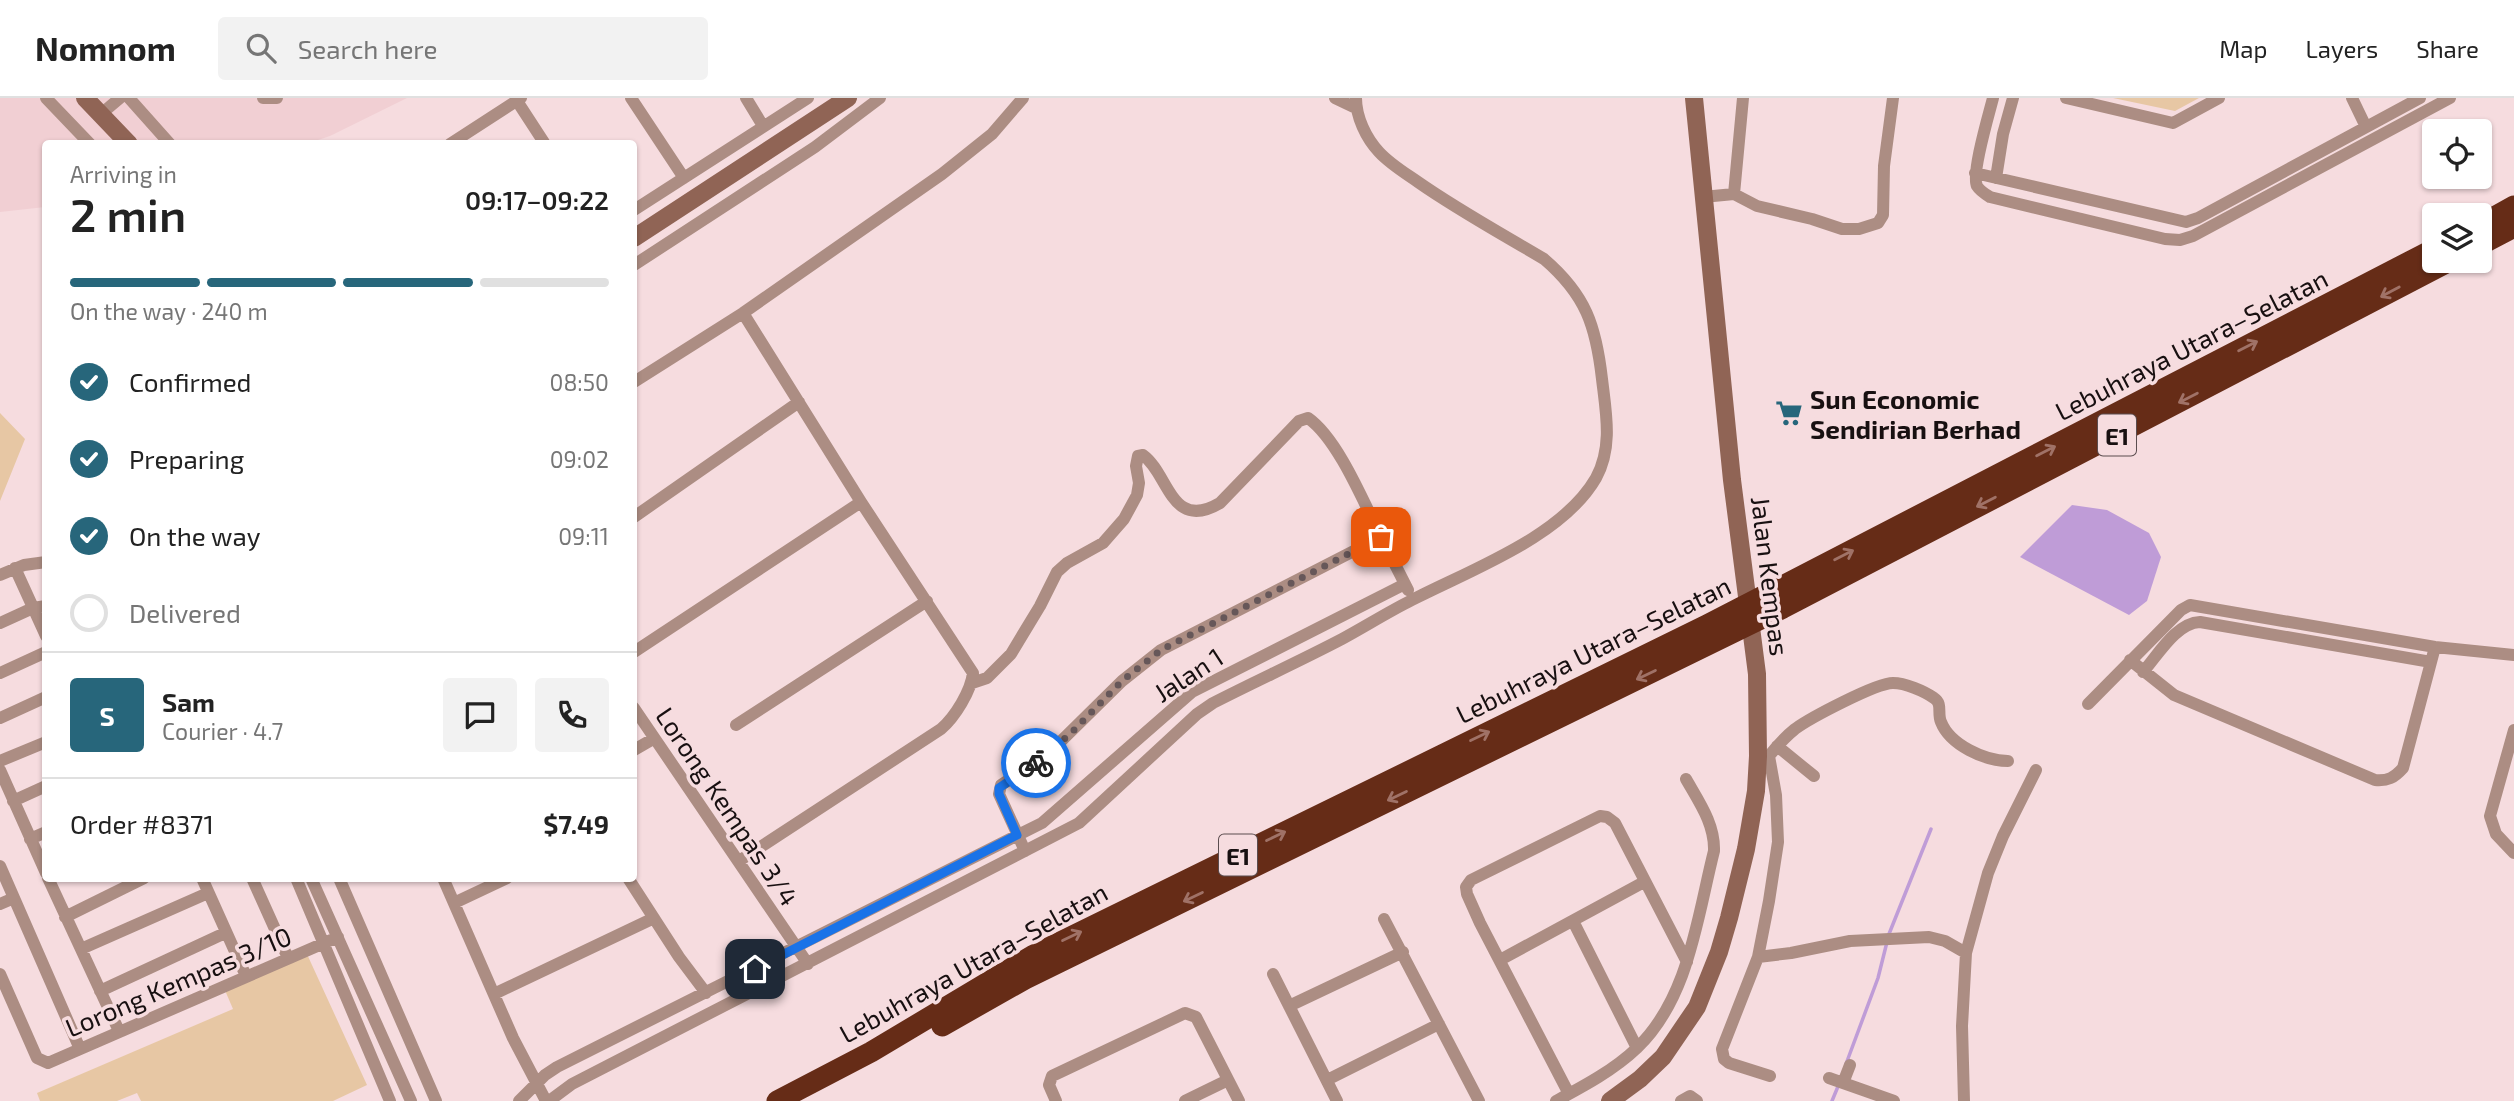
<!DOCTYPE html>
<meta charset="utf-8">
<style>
:root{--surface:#fff;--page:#f2f2f2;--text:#222;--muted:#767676;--line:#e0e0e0;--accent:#27667b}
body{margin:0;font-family:"Exo 2",sans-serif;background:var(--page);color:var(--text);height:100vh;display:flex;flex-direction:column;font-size:26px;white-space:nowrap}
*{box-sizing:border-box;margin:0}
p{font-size:23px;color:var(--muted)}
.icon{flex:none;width:38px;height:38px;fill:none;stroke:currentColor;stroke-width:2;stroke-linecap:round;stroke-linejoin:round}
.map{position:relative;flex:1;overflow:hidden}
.panel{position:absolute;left:42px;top:42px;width:595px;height:742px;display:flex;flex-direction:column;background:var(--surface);border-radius:7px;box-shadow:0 2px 5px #0004}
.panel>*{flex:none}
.fabs{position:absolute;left:2422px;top:21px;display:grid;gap:14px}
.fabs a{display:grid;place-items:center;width:70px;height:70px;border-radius:7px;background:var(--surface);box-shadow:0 2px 5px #0004;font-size:35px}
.pin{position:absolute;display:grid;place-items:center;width:60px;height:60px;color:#fff;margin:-30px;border-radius:14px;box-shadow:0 4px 10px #0006}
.courier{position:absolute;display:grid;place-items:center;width:70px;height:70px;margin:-35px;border:5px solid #1a73e8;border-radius:50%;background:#fff;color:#222;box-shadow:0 2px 9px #0007}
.headline em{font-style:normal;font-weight:600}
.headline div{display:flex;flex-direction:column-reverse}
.headline{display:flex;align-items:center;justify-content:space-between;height:119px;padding:0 28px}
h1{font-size:46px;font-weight:600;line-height:52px}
.bar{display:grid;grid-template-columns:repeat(4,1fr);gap:10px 7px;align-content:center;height:84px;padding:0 28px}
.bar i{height:9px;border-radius:5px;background:var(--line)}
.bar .selected{background:var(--accent)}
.bar p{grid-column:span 4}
.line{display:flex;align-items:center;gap:18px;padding:0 28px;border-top:2px solid var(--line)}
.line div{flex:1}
.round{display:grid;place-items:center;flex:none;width:74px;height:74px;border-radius:7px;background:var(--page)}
ol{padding:0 28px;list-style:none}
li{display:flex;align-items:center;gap:21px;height:77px}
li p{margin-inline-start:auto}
li .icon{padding:7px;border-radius:50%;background:var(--accent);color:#fff;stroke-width:4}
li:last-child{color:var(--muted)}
li i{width:38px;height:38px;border:4px solid var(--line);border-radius:50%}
header{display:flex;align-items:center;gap:42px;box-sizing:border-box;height:98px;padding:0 35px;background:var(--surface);border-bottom:2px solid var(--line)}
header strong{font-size:33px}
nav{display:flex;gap:38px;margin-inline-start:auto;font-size:24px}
.search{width:490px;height:63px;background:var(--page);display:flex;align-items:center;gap:18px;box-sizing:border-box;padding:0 24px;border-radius:7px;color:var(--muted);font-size:26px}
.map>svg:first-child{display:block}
.built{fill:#f1cfd3}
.green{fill:#e7c7a4}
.water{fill:#bf9cd7}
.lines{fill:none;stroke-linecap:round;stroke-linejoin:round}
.stream{stroke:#bf9cd7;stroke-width:3.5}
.street{stroke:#ac8d83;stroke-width:12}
.secondary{stroke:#906455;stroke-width:18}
.highway{stroke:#662c17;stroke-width:21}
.oneway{stroke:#a07267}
.done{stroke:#665759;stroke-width:7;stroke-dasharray:0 12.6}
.route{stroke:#1a73e8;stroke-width:9}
.labels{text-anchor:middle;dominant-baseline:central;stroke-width:7;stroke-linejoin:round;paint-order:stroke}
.shield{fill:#f6dcdf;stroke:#5b4d4f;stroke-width:2}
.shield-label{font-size:24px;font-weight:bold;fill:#181011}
.street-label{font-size:26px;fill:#181011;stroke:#f6dcdf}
.poi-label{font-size:26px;font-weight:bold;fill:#181011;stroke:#f6dcdf;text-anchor:start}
</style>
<header>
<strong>Nomnom</strong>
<div class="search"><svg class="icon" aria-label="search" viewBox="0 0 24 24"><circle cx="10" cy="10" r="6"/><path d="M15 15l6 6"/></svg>Search here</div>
<nav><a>Map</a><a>Layers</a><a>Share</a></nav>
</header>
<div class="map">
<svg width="2514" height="1003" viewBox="0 0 2514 1003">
<rect width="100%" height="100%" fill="#f6dcdf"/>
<!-- built -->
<path class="built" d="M0,0H407L330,38L309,45L46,46L45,109L0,114Z"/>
<!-- green -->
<path class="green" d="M2113,0H2199L2175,13Z
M0,315L25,341L0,403Z
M306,854L367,987L333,1003H141L137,995L117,1003H40L37,995L233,911L224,890Z"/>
<!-- water -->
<path class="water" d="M2072,407L2107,412L2149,435L2161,459L2147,503L2129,517L2020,459Z"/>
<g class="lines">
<!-- stream -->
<path class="stream" d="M1889,836L1931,731
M1846,966L1878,880L1887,844
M1832,1003L1839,986"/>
<!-- street -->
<path class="street" d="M46,0L90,46
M129,0L170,46
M263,0H277
M631,0L684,80
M746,0L763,28
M1335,0L1356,10
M1993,0C1989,16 1971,76 1977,88C1980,93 1985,96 1990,99L2165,141L2180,142L2193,138L2450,0
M2066,0L2173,25L2219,0
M2352,0L2366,29
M517,3L545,46
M101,16L120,0
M450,46L521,0
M1975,75L2186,124L2198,120L2420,0
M1996,80L2003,36L2013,0
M1734,96L1743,0
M1703,99L1734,96L1757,108L1812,121L1842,131H1859L1878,125L1883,117L1884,68L1893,0
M634,112L808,0
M634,167L815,49L880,0
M634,284L743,215L942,76L992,36L1023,0
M634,419L799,304
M15,470L46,538
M0,477L24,467L46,464
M0,525L33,510L46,508
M634,554L861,404
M2130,562L2174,597L2375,682C2388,683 2394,680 2403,670L2435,549
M2143,574C2158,557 2176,525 2200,524L2431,564
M0,575L46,554
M972,585L987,580L1011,556L1040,508L1057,474L1067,465L1103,445L1124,421L1137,397L1139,385L1136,368L1138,358L1143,357C1169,376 1171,434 1220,405L1299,323L1308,320C1338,341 1364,405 1381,439
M2088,606L2181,512L2190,507L2435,549L2514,557
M634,610L808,866
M0,620L46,599
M736,627L927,503
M2514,632L2490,718L2496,736L2514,755
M1777,648L1814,678
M634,652L653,641
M0,663L46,644
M0,672L46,775
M13,703L46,688
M30,741L46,734
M1025,753L999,696L1001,687L1049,655L1122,583L1161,552L1381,439L1408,492
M739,763L941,631C955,619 971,593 973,575L861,404L743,215
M0,768L80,951
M48,780L119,933
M202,780L246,878
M252,780L288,860
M296,780L390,1003
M311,780L411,1003
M339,780L436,1003
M443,780L513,940L546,1003
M628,780L679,859L706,895
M454,805L507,780
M0,806L14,800
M65,819L144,780
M1384,821L1479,1003
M1573,823L1637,950
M81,851L208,795
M1758,859L1791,855L1850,843L1929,839L1945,843L1966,855
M1500,862L1644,784
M0,876L37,960L48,965L338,839
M1273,876L1337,1003
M100,893L225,835
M494,896L654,820
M1289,908L1403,854
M1770,978L1729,965L1724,961L1722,951L1758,859L1769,803L1778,744L1776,697L1769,658C1777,648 1785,639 1795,631C1810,620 1876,585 1893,585C1905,585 1924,593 1934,600C1943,606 1937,615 1941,624C1950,647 1985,663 2008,663
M1829,980L1894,1003
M1327,982L1439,926
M1843,985L1850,967
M1569,996L1480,825L1467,796L1466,789L1471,782L1600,718L1607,719L1615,725L1687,864
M519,1003L545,977L557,969L1042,725L1192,594L1405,486
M549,1003L572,986L1079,725L1197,616L1213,605C1256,583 1300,563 1342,541C1366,528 1388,514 1412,502C1470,472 1562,439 1596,380C1613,349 1606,315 1602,281C1596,228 1586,197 1544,161C1502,136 1458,112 1418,84C1405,75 1390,66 1379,54C1366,40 1356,19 1356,0
M1056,1003L1049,987L1052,978L1185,915L1196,919L1239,1003
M1185,1003L1228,982
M1556,1003C1584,988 1614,972 1637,950C1689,900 1697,820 1714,753C1715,726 1699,704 1686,681
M1681,1003L1690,998L1697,1003
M1964,1003L1962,928L1966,855L1988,775L2003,738L2036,672"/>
<!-- secondary -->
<path class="secondary" d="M85,0L129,46
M634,140L848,0
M1610,1003L1640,981L1663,959L1697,909L1719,854L1729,820L1746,751L1756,693L1758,658L1757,576L1732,382L1694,0"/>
<!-- highway -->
<path class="highway" d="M2480,127L2514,108
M2480,147L2514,129
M942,928L1025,881L1783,510L2450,163
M777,1003L871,954L1032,858L1707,527L2434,151"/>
</g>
<!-- one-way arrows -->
<defs><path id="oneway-shaft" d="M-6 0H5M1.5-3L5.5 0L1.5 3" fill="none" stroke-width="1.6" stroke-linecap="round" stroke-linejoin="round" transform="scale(1.75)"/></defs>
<g class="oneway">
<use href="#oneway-shaft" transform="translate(2390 194) rotate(152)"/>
<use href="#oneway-shaft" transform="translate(2248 248) rotate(-27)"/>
<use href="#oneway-shaft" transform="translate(2188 300) rotate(153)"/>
<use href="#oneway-shaft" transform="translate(2046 353) rotate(-27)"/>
<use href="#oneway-shaft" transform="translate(1986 404) rotate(153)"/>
<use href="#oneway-shaft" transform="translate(1844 457) rotate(-27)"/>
<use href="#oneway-shaft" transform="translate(1646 577) rotate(154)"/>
<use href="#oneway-shaft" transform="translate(1480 638) rotate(-26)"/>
<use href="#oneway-shaft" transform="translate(1397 698) rotate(154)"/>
<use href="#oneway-shaft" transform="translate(1276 738) rotate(-26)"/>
<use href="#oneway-shaft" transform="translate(1193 799) rotate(154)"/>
<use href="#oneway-shaft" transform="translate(1072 838) rotate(-26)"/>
</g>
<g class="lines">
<!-- done -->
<path class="done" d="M1036,665L1071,635L1122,583L1161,552L1381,439"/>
<!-- route -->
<path class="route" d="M755,871L1017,737L999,696V690L1036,665"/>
</g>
<!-- icons -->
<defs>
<symbol id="supermarket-bare" viewBox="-9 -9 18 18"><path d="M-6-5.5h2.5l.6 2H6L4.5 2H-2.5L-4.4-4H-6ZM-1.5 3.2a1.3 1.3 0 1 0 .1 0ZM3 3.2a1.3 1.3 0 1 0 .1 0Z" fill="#27667b" stroke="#f6dcdf" stroke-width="2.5" paint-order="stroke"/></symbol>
</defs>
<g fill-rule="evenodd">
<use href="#supermarket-bare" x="1770" y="296" width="38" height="38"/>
</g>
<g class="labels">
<!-- shield labels -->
<g class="shield">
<rect x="2098" y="316.5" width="38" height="41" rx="5"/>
<rect x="1219" y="736.5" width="38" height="41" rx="5"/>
</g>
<g class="shield-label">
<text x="2117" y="337">E1</text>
<text x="1238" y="757">E1</text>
</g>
<!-- street labels -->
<g class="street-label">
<text transform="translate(2191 246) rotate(-27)">Lebuhraya Utara–Selatan</text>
<text transform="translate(1771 478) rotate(83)">Jalan Kempas</text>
<text transform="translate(1593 551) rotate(-26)">Lebuhraya Utara–Selatan</text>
<text transform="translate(1188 576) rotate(-33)">Jalan 1</text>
<text transform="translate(728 708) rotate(56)">Lorong Kempas 3/4</text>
<text transform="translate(973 864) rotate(-29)">Lebuhraya Utara–Selatan</text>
<text transform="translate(178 883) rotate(-23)">Lorong Kempas 3/10</text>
</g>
<!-- poi labels -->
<g class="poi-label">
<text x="1810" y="300">Sun Economic<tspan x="1810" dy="30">Sendirian Berhad</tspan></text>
</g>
</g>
</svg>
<div class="fabs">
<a><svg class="icon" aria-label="locate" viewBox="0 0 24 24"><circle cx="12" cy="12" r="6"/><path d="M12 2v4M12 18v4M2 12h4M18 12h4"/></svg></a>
<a><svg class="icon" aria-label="layers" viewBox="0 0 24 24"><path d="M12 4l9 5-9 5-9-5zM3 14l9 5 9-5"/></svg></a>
</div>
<div class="pin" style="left:1381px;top:439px;background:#ea580c"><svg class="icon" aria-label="bag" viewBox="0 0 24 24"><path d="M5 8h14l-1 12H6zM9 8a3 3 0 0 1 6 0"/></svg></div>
<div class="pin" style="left:755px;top:871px;background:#1f2937"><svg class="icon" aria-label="home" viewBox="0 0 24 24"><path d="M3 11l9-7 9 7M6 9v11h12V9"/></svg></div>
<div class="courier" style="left:1036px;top:665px"><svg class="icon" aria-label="bike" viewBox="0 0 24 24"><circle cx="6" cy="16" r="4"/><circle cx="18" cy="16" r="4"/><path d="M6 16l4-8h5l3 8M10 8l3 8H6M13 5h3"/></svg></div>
<section class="panel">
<div class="headline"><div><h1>2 min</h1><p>Arriving in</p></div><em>09:17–09:22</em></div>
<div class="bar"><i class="selected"></i><i class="selected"></i><i class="selected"></i><i></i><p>On the way · 240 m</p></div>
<ol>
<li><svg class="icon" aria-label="check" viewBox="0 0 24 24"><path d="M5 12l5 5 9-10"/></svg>Confirmed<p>08:50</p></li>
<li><svg class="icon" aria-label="check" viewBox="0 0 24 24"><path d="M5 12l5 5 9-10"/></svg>Preparing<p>09:02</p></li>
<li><svg class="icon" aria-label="check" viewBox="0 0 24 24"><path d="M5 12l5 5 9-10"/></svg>On the way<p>09:11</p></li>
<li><i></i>Delivered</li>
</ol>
<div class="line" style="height:126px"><b class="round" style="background:var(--accent);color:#fff">S</b><div><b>Sam</b><p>Courier · 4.7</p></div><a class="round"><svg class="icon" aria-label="chat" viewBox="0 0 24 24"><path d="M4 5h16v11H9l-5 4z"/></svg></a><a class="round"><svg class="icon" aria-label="phone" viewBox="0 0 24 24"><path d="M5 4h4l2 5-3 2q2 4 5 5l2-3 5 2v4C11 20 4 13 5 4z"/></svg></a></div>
<div class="line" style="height:91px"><div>Order #8371</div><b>$7.49</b></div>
</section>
</div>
